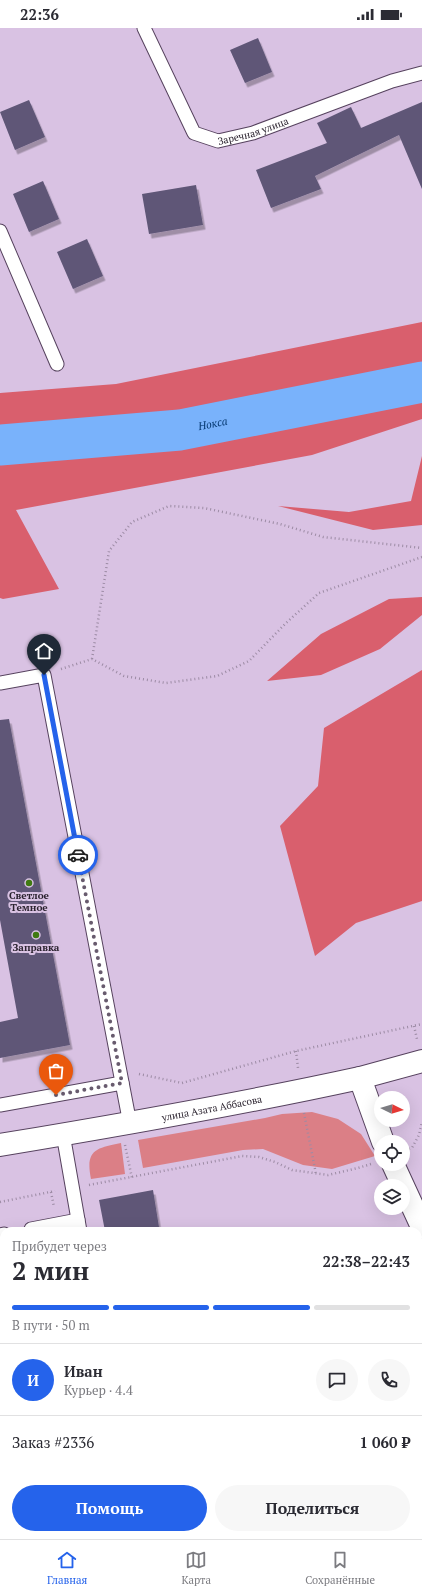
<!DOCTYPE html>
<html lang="ru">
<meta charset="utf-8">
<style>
:root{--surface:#fff;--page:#f7f7f7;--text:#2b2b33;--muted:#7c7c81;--line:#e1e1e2;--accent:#2563eb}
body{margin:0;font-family:"PT Serif",serif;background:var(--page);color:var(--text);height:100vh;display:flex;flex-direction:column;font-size:15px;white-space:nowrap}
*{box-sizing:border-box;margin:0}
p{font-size:13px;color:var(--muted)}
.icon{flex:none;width:22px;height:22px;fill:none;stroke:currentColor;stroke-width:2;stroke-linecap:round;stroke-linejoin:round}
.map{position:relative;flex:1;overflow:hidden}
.panel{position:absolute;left:0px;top:1199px;width:422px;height:312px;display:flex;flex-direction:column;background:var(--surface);border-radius:12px 12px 0 0;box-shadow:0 4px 16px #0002}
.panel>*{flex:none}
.needle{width:26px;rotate:95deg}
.buttons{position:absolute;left:374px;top:1063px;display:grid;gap:8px}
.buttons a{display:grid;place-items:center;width:36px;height:36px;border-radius:50%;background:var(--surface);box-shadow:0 4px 16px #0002;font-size:20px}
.pin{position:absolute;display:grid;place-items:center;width:34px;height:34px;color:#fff;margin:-41px -17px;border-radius:50% 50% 50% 0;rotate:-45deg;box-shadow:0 0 4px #0007}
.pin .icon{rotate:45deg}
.courier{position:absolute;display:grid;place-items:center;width:40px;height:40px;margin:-20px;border:3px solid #2563eb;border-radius:50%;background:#fff;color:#222;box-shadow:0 1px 5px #0007}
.headline em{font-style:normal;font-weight:800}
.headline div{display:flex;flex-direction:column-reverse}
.headline{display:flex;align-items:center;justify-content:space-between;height:68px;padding:0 12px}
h1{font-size:26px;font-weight:800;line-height:30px}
.bar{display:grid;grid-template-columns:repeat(4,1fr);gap:6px 4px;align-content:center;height:48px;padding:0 12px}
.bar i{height:5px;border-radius:3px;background:var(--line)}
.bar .selected{background:var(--accent)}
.bar p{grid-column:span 4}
.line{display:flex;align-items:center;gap:10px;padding:0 12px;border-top:1px solid var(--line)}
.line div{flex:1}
.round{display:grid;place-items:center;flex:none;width:42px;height:42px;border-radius:21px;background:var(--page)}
.primary-button{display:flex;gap:8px;margin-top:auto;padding:8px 12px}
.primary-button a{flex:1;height:46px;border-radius:24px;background:var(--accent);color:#fff;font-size:16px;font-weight:800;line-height:46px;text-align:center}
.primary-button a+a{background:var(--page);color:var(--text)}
.status{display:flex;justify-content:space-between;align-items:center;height:28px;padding:0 20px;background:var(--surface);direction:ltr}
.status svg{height:11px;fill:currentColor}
.dock{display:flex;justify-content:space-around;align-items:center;height:56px;border-top:1px solid var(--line);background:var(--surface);font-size:11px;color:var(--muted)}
.dock a{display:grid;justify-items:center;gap:2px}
.dock .selected{color:var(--accent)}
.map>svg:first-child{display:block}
.green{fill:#db7f86}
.forest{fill:#d95f6d}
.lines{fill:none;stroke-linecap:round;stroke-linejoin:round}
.river{stroke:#79b2fb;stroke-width:41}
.building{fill:#5f5777;filter:url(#shadow)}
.service-casing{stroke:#56425e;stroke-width:15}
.minor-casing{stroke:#56425e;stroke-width:24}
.tertiary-casing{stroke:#56425e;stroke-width:24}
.path{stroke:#9c8ba4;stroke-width:2.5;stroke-dasharray:1 3;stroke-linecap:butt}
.service{stroke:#fff;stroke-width:13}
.minor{stroke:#fff;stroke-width:22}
.tertiary{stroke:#fff;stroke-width:22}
.done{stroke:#685b6e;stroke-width:4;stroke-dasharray:0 7.2}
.route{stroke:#2563eb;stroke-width:5}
.poi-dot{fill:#3f7a11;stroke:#d9c2e3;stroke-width:1.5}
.labels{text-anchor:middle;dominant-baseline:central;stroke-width:4;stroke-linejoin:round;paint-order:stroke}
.street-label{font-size:10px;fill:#2b232f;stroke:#d9c2e3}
.poi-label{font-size:10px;font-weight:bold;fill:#2b232f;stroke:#d9c2e3}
.water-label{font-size:11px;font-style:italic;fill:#053870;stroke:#d9c2e3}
</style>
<div class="status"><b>22:36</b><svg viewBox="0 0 49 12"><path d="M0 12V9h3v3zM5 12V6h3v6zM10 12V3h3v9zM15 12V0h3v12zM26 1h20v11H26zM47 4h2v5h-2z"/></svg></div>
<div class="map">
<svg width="422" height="1511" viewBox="0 0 422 1511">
<defs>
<filter id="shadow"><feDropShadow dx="2.5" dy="4.5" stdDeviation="0" flood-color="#0004"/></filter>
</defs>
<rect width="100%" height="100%" fill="#d9c2e3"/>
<!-- green -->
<path class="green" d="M312,1084L338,1091L361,1106L375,1128L332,1141L303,1137L263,1121L243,1122L143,1140L138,1112L265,1090L282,1086Z
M121,1115L125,1146L91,1151C85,1122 96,1120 121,1115Z"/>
<!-- forest -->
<path class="forest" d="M422,294V391L312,427L16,482L59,561L3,571L0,570V365L116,356Z
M422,428V497L373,502L278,478L349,484L411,473Z
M422,569V587L380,621L321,647L267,653L321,606L389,571Z
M422,642V873L356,895L315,928L280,798L318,758L324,700Z
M379,1507H411V1511H380Z"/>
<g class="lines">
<!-- river -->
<path class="river" id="s1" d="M0,417L180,402L422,354"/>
</g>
<!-- building -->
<path class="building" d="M258,10L272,44L245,55L230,22Z
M29,72L45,109L15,122L0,84Z
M422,74V161L399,107L315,148L321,161L271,180L256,142L327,115L317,95L351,79L361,100Z
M43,153L59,191L29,204L13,166Z
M196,157L203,197L149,206L142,166Z
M87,211L103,248L73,261L57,224Z
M9,691L70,1017L0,1030V994L18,990L0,892V692Z
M153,1162L159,1199L136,1203H105L99,1172Z"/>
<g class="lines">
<defs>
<g id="service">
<path id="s2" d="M144,0L194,105L218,113L253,105L392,53L422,45"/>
<path d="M0,203L57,336"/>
<path d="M0,655L44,647L130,1096"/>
<path d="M0,1077L122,1055"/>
<path d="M63,1106L80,1203"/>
<path d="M32,1203L31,1201L78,1192"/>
<path d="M0,1207L4,1206"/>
<path d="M88,1507L89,1511"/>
<path d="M174,1507L175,1511"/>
<path d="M314,1507L315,1511"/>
</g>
<g id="minor">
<path id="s3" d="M0,1117C121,1097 241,1076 360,1050"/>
</g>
<path id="tertiary" d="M383,1114L360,1050L422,1033
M393,1136L422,1199"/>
</defs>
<!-- service casing -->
<use href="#service" class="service-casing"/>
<!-- minor casing -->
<use href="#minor" class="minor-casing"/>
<!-- tertiary casing -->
<use href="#tertiary" class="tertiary-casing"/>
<!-- path -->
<path class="path" d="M92,631L109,523L132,494L169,478L204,480L280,496L323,509L422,520
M61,641L92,631L124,648L166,655L217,648L249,633L286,595L319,565L422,529
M414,998L417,1011
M296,1023L298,1040
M139,1046L182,1055L296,1023L422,996
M304,1085L316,1146
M125,1117L132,1150
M409,1121L412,1120L419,1107L422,1094
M89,1157L242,1128L259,1129L275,1134L292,1142L328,1147L358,1140L371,1136
M51,1164L54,1179
M0,1174L55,1163
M0,1227H4
M418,1337L422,1336
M153,1507L154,1511"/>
<!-- service -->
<use href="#service" class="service"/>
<!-- minor -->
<use href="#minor" class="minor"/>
<!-- tertiary -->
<use href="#tertiary" class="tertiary"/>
</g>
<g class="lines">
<!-- done -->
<path class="done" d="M56,1067L122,1055L78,827"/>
<!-- route -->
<path class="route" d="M44,647L78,827"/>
</g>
<!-- markers -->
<g class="poi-dot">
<circle cx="29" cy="855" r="4"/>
<circle cx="36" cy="907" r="4"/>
</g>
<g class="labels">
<!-- street labels -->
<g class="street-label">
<text stroke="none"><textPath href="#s2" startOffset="178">Заречная улица</textPath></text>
<text stroke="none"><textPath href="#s3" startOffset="215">улица Азата Аббасова</textPath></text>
</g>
<!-- poi labels -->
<g class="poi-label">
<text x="29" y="867">Светлое<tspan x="29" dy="12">Темное</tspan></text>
<text x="36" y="919">Заправка</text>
</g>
<!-- water labels -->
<g class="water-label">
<text stroke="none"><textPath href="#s1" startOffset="214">Нокса</textPath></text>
</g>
</g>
</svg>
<div class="buttons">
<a><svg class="needle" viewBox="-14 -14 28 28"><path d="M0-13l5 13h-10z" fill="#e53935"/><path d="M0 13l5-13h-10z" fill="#7c7c81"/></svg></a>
<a><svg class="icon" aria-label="locate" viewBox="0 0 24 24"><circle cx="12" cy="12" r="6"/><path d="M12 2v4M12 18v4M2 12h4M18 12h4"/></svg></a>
<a><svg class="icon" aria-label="layers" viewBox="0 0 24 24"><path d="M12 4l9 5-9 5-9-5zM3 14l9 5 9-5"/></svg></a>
</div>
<div class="pin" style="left:56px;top:1067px;background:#ea580c"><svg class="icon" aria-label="bag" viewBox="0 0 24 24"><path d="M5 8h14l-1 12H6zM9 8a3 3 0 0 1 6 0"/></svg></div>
<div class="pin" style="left:44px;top:647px;background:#1f2937"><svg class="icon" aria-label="home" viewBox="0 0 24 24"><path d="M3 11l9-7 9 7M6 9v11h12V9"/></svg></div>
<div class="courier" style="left:78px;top:827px"><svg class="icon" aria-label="car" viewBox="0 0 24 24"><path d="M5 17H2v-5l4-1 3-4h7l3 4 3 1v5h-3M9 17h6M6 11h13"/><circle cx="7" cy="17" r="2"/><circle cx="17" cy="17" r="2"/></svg></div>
<section class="panel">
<div class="headline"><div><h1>2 мин</h1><p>Прибудет через</p></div><em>22:38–22:43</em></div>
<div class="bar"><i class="selected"></i><i class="selected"></i><i class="selected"></i><i></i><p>В пути · 50 m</p></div>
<div class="line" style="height:72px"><b class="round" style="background:var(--accent);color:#fff">И</b><div><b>Иван</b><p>Курьер · 4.4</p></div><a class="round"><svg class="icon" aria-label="chat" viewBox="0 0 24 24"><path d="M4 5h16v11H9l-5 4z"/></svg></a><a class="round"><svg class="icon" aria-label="phone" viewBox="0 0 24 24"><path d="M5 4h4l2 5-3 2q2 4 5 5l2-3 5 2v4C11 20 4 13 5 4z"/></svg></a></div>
<div class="line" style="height:52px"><div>Заказ #2336</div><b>1 060 ₽</b></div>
<div class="primary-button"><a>Помощь</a><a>Поделиться</a></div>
</section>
</div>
<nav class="dock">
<a class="selected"><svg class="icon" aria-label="home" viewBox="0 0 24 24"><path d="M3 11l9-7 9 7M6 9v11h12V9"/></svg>Главная</a>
<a><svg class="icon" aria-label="map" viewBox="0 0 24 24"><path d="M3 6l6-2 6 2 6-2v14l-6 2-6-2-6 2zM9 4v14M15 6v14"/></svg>Карта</a>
<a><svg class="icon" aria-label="saved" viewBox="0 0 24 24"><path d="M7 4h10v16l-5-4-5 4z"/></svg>Сохранённые</a>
</nav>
